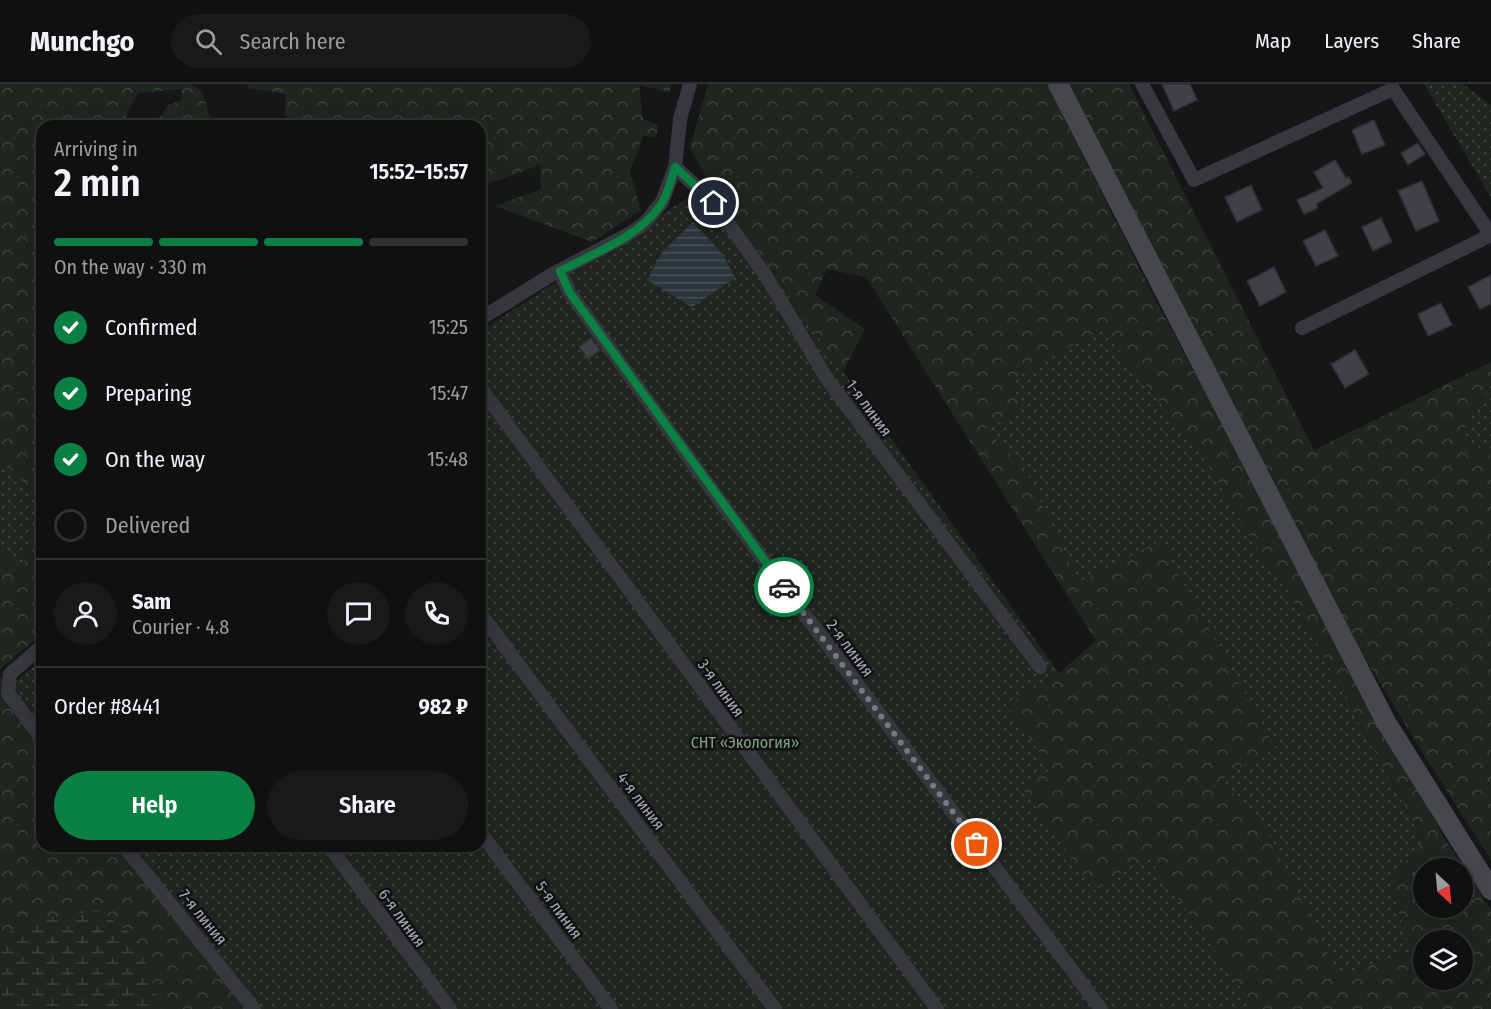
<!DOCTYPE html>
<meta charset="utf-8">
<style>
:root{--surface:#101012;--page:#19191b;--text:#f1f3f6;--muted:#9c9d9f;--line:#303032;--accent:#0b8043}
body{margin:0;font-family:"Fira Sans Condensed",sans-serif;background:var(--page);color:var(--text);height:100vh;display:flex;flex-direction:column;font-size:22px;white-space:nowrap}
*{box-sizing:border-box;margin:0}
p{font-size:20px;color:var(--muted)}
.icon{flex:none;width:33px;height:33px;fill:none;stroke:currentColor;stroke-width:2;stroke-linecap:round;stroke-linejoin:round}
.map{position:relative;flex:1;overflow:hidden}
.drawer{position:absolute;left:36px;top:36px;width:450px;height:732px;display:flex;flex-direction:column;background:var(--surface);border-radius:18px;box-shadow:0 6px 24px #0002,0 0 0 2px var(--line)}
.drawer>*{flex:none}
.needle{width:39px;rotate:154deg}
.buttons{position:absolute;left:1413px;top:774px;display:grid;gap:12px}
.buttons a{display:grid;place-items:center;width:60px;height:60px;border-radius:50%;background:var(--surface);box-shadow:0 6px 24px #0002,0 0 0 2px var(--line);font-size:30px}
.pin{position:absolute;display:grid;place-items:center;width:51px;height:51px;color:#fff;margin:-26px;border:3px solid #fff;border-radius:50%;box-shadow:0 2px 6px #0007}
.courier{position:absolute;display:grid;place-items:center;width:60px;height:60px;margin:-30px;border:4px solid #0b8043;border-radius:50%;background:#fff;color:#222;box-shadow:0 2px 8px #0007}
.summary em{font-style:normal;font-weight:600}
.summary div{display:flex;flex-direction:column-reverse}
.summary{display:flex;align-items:center;justify-content:space-between;height:102px;padding:0 18px}
h1{font-size:39px;font-weight:600;line-height:45px}
.bar{display:grid;grid-template-columns:repeat(4,1fr);gap:9px 6px;align-content:center;height:72px;padding:0 18px}
.bar i{height:8px;border-radius:4px;background:var(--line)}
.bar .active{background:var(--accent)}
.bar p{grid-column:span 4}
.line{display:flex;align-items:center;gap:15px;padding:0 18px;border-top:2px solid var(--line)}
.line div{flex:1}
.round{display:grid;place-items:center;flex:none;width:63px;height:63px;border-radius:32px;background:var(--page)}
ol{padding:0 18px;list-style:none}
li{display:flex;align-items:center;gap:18px;height:66px}
li p{margin-inline-start:auto}
li .icon{padding:6px;border-radius:50%;background:var(--accent);color:#fff;stroke-width:4}
li:last-child{color:var(--muted)}
li i{width:33px;height:33px;border:3px solid var(--line);border-radius:50%}
.action{display:flex;gap:12px;margin-top:auto;padding:12px 18px}
.action a{flex:1;height:69px;border-radius:36px;background:var(--accent);color:#fff;font-size:24px;font-weight:600;line-height:69px;text-align:center}
.action a+a{background:var(--page);color:var(--text)}
header{display:flex;align-items:center;gap:36px;box-sizing:border-box;height:84px;padding:0 30px;background:var(--surface);border-bottom:2px solid var(--line)}
header strong{font-size:28px}
nav{display:flex;gap:33px;margin-inline-start:auto;font-size:21px}
.search{width:420px;height:54px;background:var(--page);display:flex;align-items:center;gap:15px;box-sizing:border-box;padding:0 21px;border-radius:33px;color:var(--muted);font-size:22px}
.map>svg:first-child{display:block}
.green{fill:url(#green-dots)}
.forest{fill:url(#forest-crowns);fill-rule:evenodd}
.wetland{fill:url(#wetland-marsh)}
.water{fill:url(#water-rules)}
.building{fill:#404145;stroke:#303034;stroke-width:1.5}
.lines{fill:none;stroke-linecap:round;stroke-linejoin:round}
.street{stroke:#37383d;stroke-width:14}
.secondary{stroke:#45474d;stroke-width:20}
.done{stroke:#757880;stroke-width:6;stroke-dasharray:0 10.8}
.route{stroke:#0b8043;stroke-width:8}
.labels{text-anchor:middle;dominant-baseline:central;stroke-width:5;stroke-linejoin:round;paint-order:stroke}
.street-label{font-size:16px;fill:#a8adb8;stroke:#111113}
.park-label{font-size:16px;fill:#7fa381;stroke:#111113}
</style>
<header>
<strong>Munchgo</strong>
<div class="search"><svg class="icon" aria-label="search" viewBox="0 0 24 24"><circle cx="10" cy="10" r="6"/><path d="M15 15l6 6"/></svg>Search here</div>
<nav><a>Map</a><a>Layers</a><a>Share</a></nav>
</header>
<div class="map">
<svg width="1491" height="925" viewBox="0 0 1491 925">
<defs>
<pattern id="green-dots" width="8" height="8" patternUnits="userSpaceOnUse" patternTransform="scale(1.5)"><rect width="8" height="8" fill="#1e261f"/><path d="M2 2h.1M6 6h.1" fill="none" stroke="#3c433d" stroke-width="1.8" stroke-linecap="round"/></pattern>
<pattern id="forest-crowns" width="20" height="18" patternUnits="userSpaceOnUse" patternTransform="scale(1.5)"><rect width="20" height="18" fill="#1e261f"/><path d="M2 6a3 3 0 1 1 6 0M12 15a3 3 0 1 1 6 0" fill="none" stroke="#3c433d"/></pattern>
<pattern id="wetland-marsh" width="20" height="14" patternUnits="userSpaceOnUse" patternTransform="scale(1.5)"><rect width="20" height="14" fill="#1e261f"/><path d="M1 5h8M5 5V1M11 12h8M15 12V8" fill="none" stroke="#3c433d"/></pattern>
<pattern id="water-rules" width="6" height="5" patternUnits="userSpaceOnUse" patternTransform="scale(1.5)"><rect width="6" height="5" fill="#2c353c"/><path d="M0 2.5h6" fill="none" stroke="#485056"/></pattern>
</defs>
<rect width="100%" height="100%" fill="#161618"/>
<!-- green -->
<path class="green" d="M1424,0H1463L1491,21V114Z
M709,100L1059,589L1007,621L1052,686L1024,705L1147,771L1256,925H247L129,762H480V247Z
M1102,245L1206,377L1256,464L1287,506L1424,758L1389,795L1411,868L1339,891L1265,745L1220,696L1275,663L1160,458L1079,498L1024,383L984,345L1021,328L1011,295Z
M1491,299V373L1462,350Z
M0,376L38,412L23,486L0,464Z
M42,575V641L13,600Z"/>
<!-- forest -->
<path class="forest" d="M0,0H191L202,8L213,42L155,41L168,21L182,16L181,5L138,9L125,34L141,42H42V550L0,585V464L23,485L38,412L0,376Z
M247,0H671L670,8L639,1L643,35L658,41L656,53L643,52L630,87L641,126L592,158L495,122L541,105L540,81L480,103V42H296L285,31L286,10L248,4Z
M708,0H1047L1154,213L1443,752L1491,826V925H1256L1147,771L1094,807L1023,705L1051,685L1007,621L1059,589L1096,557L866,193L827,185L815,211L865,245L843,288L709,100L690,63ZM1102,245L1206,377L1256,464L1287,506L1424,757L1389,795L1411,868L1339,891L1265,745L1221,696L1275,663L1160,457L1079,498L1024,383L985,345L1021,328L1012,295ZM1424,784H1462V824H1424ZM1424,856H1462V896H1424Z
M1069,0H1129L1314,366L1491,278V299L1462,350L1491,373V776L1427,676L1326,511Z
M0,593L13,600L42,641V762H129L247,925H119L0,862Z"/>
<!-- wetland -->
<path class="wetland" d="M98,826L136,853L162,925H0V851L45,835Z"/>
<!-- water -->
<path class="water" d="M693,138L724,172L735,194L692,223L647,196L662,168Z"/>
<!-- building -->
<path class="building" d="M1162,0H1190L1197,16L1174,27Z
M1374,36L1385,61L1362,70L1352,46Z
M1418,59L1425,70L1408,81L1401,69Z
M1335,76L1346,94L1349,93L1352,99L1316,120L1318,124L1304,130L1297,116L1323,104L1314,88Z
M1422,97L1439,137L1416,147L1398,107Z
M1251,101L1262,126L1237,138L1225,113Z
M1381,134L1392,158L1373,167L1362,143Z
M1325,146L1338,172L1316,182L1303,157Z
M1274,183L1286,208L1260,222L1247,197Z
M1491,191V220L1480,225L1468,203Z
M1441,219L1452,241L1428,252L1418,230Z
M591,254L600,266L588,275L579,263Z
M1355,266L1369,290L1345,304L1331,280Z"/>
<g class="lines">
<!-- street -->
<path class="street" d="M1142,0L1194,96L1393,5L1491,151L1302,244
M675,83L714,119L766,192L827,295L1040,583
M560,187L570,209L728,428L1101,925
M480,235L551,191L629,150L645,139L662,118L675,83L680,35L690,0
M480,303L937,925
M480,529L775,925
M42,562L10,590L8,609L42,655
M480,748L611,925
M124,762L254,925
M329,762L450,925"/>
<!-- secondary -->
<path class="secondary" d="M1058,0L1386,638L1491,806"/>
</g>
<g class="lines">
<!-- done -->
<path class="done" d="M784,503L977,760"/>
<!-- route -->
<path class="route" d="M714,119L675,83C671,95 668,111 660,122C637,154 594,169 560,187L570,209L784,503"/>
</g>
<g class="labels">
<!-- street labels -->
<g class="street-label">
<text transform="translate(869 324) rotate(54)">1-я линия</text>
<text transform="translate(850 564) rotate(53)">2-я линия</text>
<text transform="translate(721 604) rotate(54)">3-я линия</text>
<text transform="translate(641 717) rotate(53)">4-я линия</text>
<text transform="translate(559 826) rotate(54)">5-я линия</text>
<text transform="translate(203 833) rotate(51)">7-я линия</text>
<text transform="translate(402 834) rotate(54)">6-я линия</text>
</g>
<!-- park labels -->
<g class="park-label">
<text x="745" y="658">СНТ «Экология»</text>
</g>
</g>
</svg>
<div class="buttons">
<a><svg class="needle" viewBox="-14 -14 28 28"><path d="M0-13l5 13h-10z" fill="#e53935"/><path d="M0 13l5-13h-10z" fill="#9c9d9f"/></svg></a>
<a><svg class="icon" aria-label="layers" viewBox="0 0 24 24"><path d="M12 4l9 5-9 5-9-5zM3 14l9 5 9-5"/></svg></a>
</div>
<div class="pin" style="left:977px;top:760px;background:#ea580c"><svg class="icon" aria-label="bag" viewBox="0 0 24 24"><path d="M5 8h14l-1 12H6zM9 8a3 3 0 0 1 6 0"/></svg></div>
<div class="pin" style="left:714px;top:119px;background:#1f2937"><svg class="icon" aria-label="home" viewBox="0 0 24 24"><path d="M3 11l9-7 9 7M6 9v11h12V9"/></svg></div>
<div class="courier" style="left:784px;top:503px"><svg class="icon" aria-label="car" viewBox="0 0 24 24"><path d="M5 17H2v-5l4-1 3-4h7l3 4 3 1v5h-3M9 17h6M6 11h13"/><circle cx="7" cy="17" r="2"/><circle cx="17" cy="17" r="2"/></svg></div>
<section class="drawer">
<div class="summary"><div><h1>2 min</h1><p>Arriving in</p></div><em>15:52–15:57</em></div>
<div class="bar"><i class="active"></i><i class="active"></i><i class="active"></i><i></i><p>On the way · 330 m</p></div>
<ol>
<li><svg class="icon" aria-label="check" viewBox="0 0 24 24"><path d="M5 12l5 5 9-10"/></svg>Confirmed<p>15:25</p></li>
<li><svg class="icon" aria-label="check" viewBox="0 0 24 24"><path d="M5 12l5 5 9-10"/></svg>Preparing<p>15:47</p></li>
<li><svg class="icon" aria-label="check" viewBox="0 0 24 24"><path d="M5 12l5 5 9-10"/></svg>On the way<p>15:48</p></li>
<li><i></i>Delivered</li>
</ol>
<div class="line" style="height:108px"><a class="round"><svg class="icon" aria-label="person" viewBox="0 0 24 24"><circle cx="12" cy="8" r="4"/><path d="M4 21q1-7 8-7t8 7"/></svg></a><div><b>Sam</b><p>Courier · 4.8</p></div><a class="round"><svg class="icon" aria-label="chat" viewBox="0 0 24 24"><path d="M4 5h16v11H9l-5 4z"/></svg></a><a class="round"><svg class="icon" aria-label="phone" viewBox="0 0 24 24"><path d="M5 4h4l2 5-3 2q2 4 5 5l2-3 5 2v4C11 20 4 13 5 4z"/></svg></a></div>
<div class="line" style="height:78px"><div>Order #8441</div><b>982 ₽</b></div>
<div class="action"><a>Help</a><a>Share</a></div>
</section>
</div>
